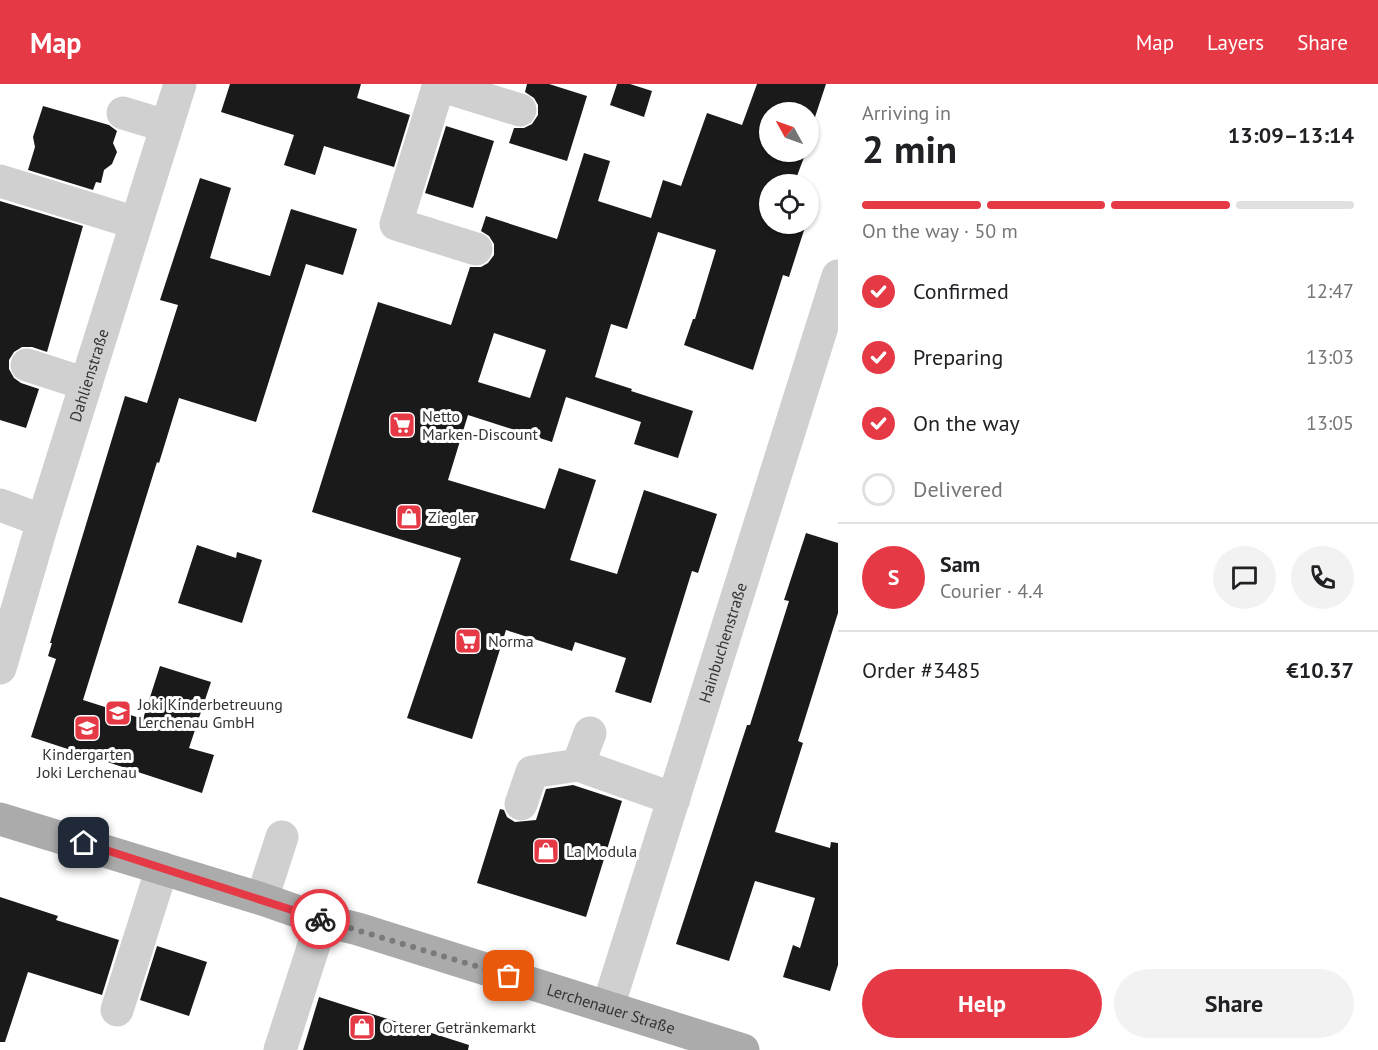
<!DOCTYPE html>
<meta charset="utf-8">
<style>
:root{--surface:#fff;--page:#f2f2f2;--text:#202124;--muted:#757577;--line:#e0e0e0;--accent:#e63946}
body{margin:0;font-family:"PT Sans",sans-serif;background:var(--page);color:var(--text);height:100vh;display:flex;flex-direction:column;font-size:22px;white-space:nowrap}
*{box-sizing:border-box;margin:0}
p{font-size:20px;color:var(--muted)}
.icon{flex:none;width:33px;height:33px;fill:none;stroke:currentColor;stroke-width:2;stroke-linecap:round;stroke-linejoin:round}
.map{position:relative;flex:1;overflow:hidden}
.drawer{display:flex;flex-direction:column;background:var(--surface);width:540px}
.drawer>*{flex:none}
.needle{width:39px;rotate:310deg}
.tools{position:absolute;left:759px;top:18px;display:grid;gap:12px}
.tools a{display:grid;place-items:center;width:60px;height:60px;border-radius:50%;background:var(--surface);box-shadow:0 2px 4px #0004;font-size:30px}
.pin{position:absolute;display:grid;place-items:center;width:51px;height:51px;color:#fff;margin:-26px;border-radius:12px;box-shadow:0 3px 9px #0006}
.courier{position:absolute;display:grid;place-items:center;width:60px;height:60px;margin:-30px;border:4px solid #e63946;border-radius:50%;background:#fff;color:#222;box-shadow:0 2px 8px #0007}
.head em{font-style:normal;font-weight:700}
.head div{display:flex;flex-direction:column-reverse}
.head{display:flex;align-items:center;justify-content:space-between;height:102px;padding:0 24px}
h1{font-size:39px;font-weight:700;line-height:45px}
.bar{display:grid;grid-template-columns:repeat(4,1fr);gap:9px 6px;align-content:center;height:72px;padding:0 24px}
.bar i{height:8px;border-radius:4px;background:var(--line)}
.bar .on{background:var(--accent)}
.bar p{grid-column:span 4}
.line{display:flex;align-items:center;gap:15px;padding:0 24px;border-top:2px solid var(--line)}
.line div{flex:1}
.round{display:grid;place-items:center;flex:none;width:63px;height:63px;border-radius:32px;background:var(--page)}
ol{padding:0 24px;list-style:none}
li{display:flex;align-items:center;gap:18px;height:66px}
li p{margin-inline-start:auto}
li .icon{padding:6px;border-radius:50%;background:var(--accent);color:#fff;stroke-width:4}
li:last-child{color:var(--muted)}
li i{width:33px;height:33px;border:3px solid var(--line);border-radius:50%}
.button{display:flex;gap:12px;margin-top:auto;padding:12px 24px}
.button a{flex:1;height:69px;border-radius:36px;background:var(--accent);color:#fff;font-size:24px;font-weight:700;line-height:69px;text-align:center}
.button a+a{background:var(--page);color:var(--text)}
header{display:flex;align-items:center;gap:36px;box-sizing:border-box;height:84px;padding:0 30px;background:var(--accent);color:#fff}
header strong{font-size:28px}
nav{display:flex;gap:33px;margin-inline-start:auto;font-size:21px}
main{display:flex;flex:1;min-height:0}
.map>svg:first-child{display:block}
.building{fill:#1a1a1a;fill-rule:evenodd}
.lines{fill:none;stroke-linecap:round;stroke-linejoin:round}
.minor{stroke:#d0d0d0;stroke-width:33}
.major{stroke:#ababab;stroke-width:33}
.done{stroke:#7a7a7a;stroke-width:6;stroke-dasharray:0 10.8}
.route{stroke:#e63946;stroke-width:8}
.labels{text-anchor:middle;dominant-baseline:central;stroke-width:6;stroke-linejoin:round;paint-order:stroke}
.street-label{font-size:16px;fill:#333;stroke:#fff}
.poi-label{font-size:16px;fill:#333;stroke:#fff;text-anchor:start}
</style>
<header>
<strong>Map</strong>
<nav><a>Map</a><a>Layers</a><a>Share</a></nav>
</header>
<main>
<div class="map">
<svg width="838" height="966" viewBox="0 0 838 966">
<rect width="100%" height="100%" fill="#fff"/>
<!-- building -->
<path class="building" d="M230,0H361L357,14L410,31L394,83L324,62L315,91L284,81L294,51L221,28Z
M527,0H549L587,12L567,77L509,59L514,44H524L532,40L538,31V21L534,14L525,8Z
M617,0H630L652,7L644,33L610,21Z
M757,0H826L812,42L815,43L808,60V28H770V68H806L794,100H770V140H806L789,193L783,191L753,286L684,261L693,235H695L716,166L658,148L627,245L611,240L595,293L632,305L631,307L693,327L678,374L634,360L641,338L566,313L552,358L468,331L448,396L545,425L559,384L596,396L570,476L617,490L644,406L717,430L698,489L692,487L651,619L615,608L626,574L575,558L572,567L506,546L472,655L407,634L461,474L312,428L378,218L451,241L470,183H481L488,179L494,171V160L489,152L481,147L486,132L557,155L584,69L610,77L598,117L651,134L663,96L681,102L707,29L742,41ZM494,249L546,266L530,314L478,298Z
M43,22L109,41L117,47L113,59L117,68L112,80L104,86L101,99L96,98L93,106L28,86L35,63L33,53Z
M446,42L494,57L473,124L425,109Z
M200,94L231,104L210,174L270,192L291,125L357,145L343,191L306,180L256,338L179,314L159,379L157,378L83,616L143,635L160,582L211,598L189,664L214,671L202,709L31,653L56,575L48,572L52,559H50L125,312L147,319L178,221L160,216Z
M0,117L83,142L47,268L32,263H22L14,268L9,276V285L14,294L21,299L39,305L26,344L0,336Z
M806,449L838,459V529L798,657L803,659L775,748L830,764L831,758L838,759V881L830,907L783,893L793,861L800,864L815,814L755,797L729,877L676,860L747,641H750L789,517L784,516Z
M197,461L236,474L237,468L262,476L242,539L178,519Z
M573,701L622,717L586,833L477,799L500,725L504,726L507,733L515,738L536,736L546,705Z
M0,813L58,832L56,836L119,856L102,911L28,888L5,958H0Z
M157,862L207,878L189,932L140,916Z
M319,913L469,961L468,966H303Z"/>
<g class="lines">
<!-- minor -->
<g class="minor">
<path d="M439,0L396,140L476,165"/>
<path d="M439,1L520,26"/>
<path d="M123,29L166,42"/>
<path d="M0,97L136,139"/>
<path d="M27,281L86,300"/>
<path d="M0,421L43,437"/>
<path id="s1" d="M0,584L43,437L180,0"/>
<path d="M578,681L590,649"/>
<path d="M521,720L532,688L578,681L674,715"/>
<path d="M262,815L282,753"/>
<path id="s2" d="M608,923L838,192"/>
<path d="M117,926L162,784"/>
<path d="M280,966L322,836"/>
</g>
<!-- major -->
<path class="major" id="s3" d="M0,735L262,815L322,836L358,845L743,966"/>
</g>
<g class="lines">
<!-- done -->
<path class="done" d="M320,835L509,892"/>
<!-- route -->
<path class="route" d="M84,759L320,835"/>
</g>
<!-- icons -->
<defs>
<symbol id="supermarket-square" viewBox="-11 -11 22 22"><rect x="-9" y="-9" width="18" height="18" rx="4" fill="#e63946" stroke="#fff"/><path d="M-6-5.5h2.5l.6 2H6L4.5 2H-2.5L-4.4-4H-6ZM-1.5 3.2a1.3 1.3 0 1 0 .1 0ZM3 3.2a1.3 1.3 0 1 0 .1 0Z" fill="#fff"/></symbol>
<symbol id="shop-square" viewBox="-11 -11 22 22"><rect x="-9" y="-9" width="18" height="18" rx="4" fill="#e63946" stroke="#fff"/><path d="M-5-2.5h2.3a2.7 3.5 0 0 1 5.4 0H5L5.5 6h-11ZM-1.5-2.5h3a1.5 2.3 0 0 0-3 0Z" fill="#fff"/></symbol>
<symbol id="school-square" viewBox="-11 -11 22 22"><rect x="-9" y="-9" width="18" height="18" rx="4" fill="#e63946" stroke="#fff"/><path d="M0-5L7-2L0 1L-7-2ZM-4 1L0 2.5L4 1V4Q0 6-4 4Z" fill="#fff"/></symbol>
</defs>
<g fill-rule="evenodd">
<use href="#supermarket-square" x="387" y="326" width="30" height="30"/>
<use href="#shop-square" x="394" y="418" width="30" height="30"/>
<use href="#supermarket-square" x="453" y="542" width="30" height="30"/>
<use href="#school-square" x="103" y="614" width="30" height="30"/>
<use href="#school-square" x="72" y="629" width="30" height="30"/>
<use href="#shop-square" x="531" y="752" width="30" height="30"/>
<use href="#shop-square" x="347" y="928" width="30" height="30"/>
</g>
<g class="labels">
<!-- street labels -->
<g class="street-label">
<text stroke="none"><textPath href="#s1" startOffset="306">Dahlienstraße</textPath></text>
<text stroke="none"><textPath href="#s2" startOffset="382">Hainbuchenstraße</textPath></text>
<text stroke="none"><textPath href="#s3" startOffset="640">Lerchenauer Straße</textPath></text>
</g>
<!-- poi labels -->
<g class="poi-label">
<text x="422" y="332">Netto<tspan x="422" dy="18">Marken-Discount</tspan></text>
<text x="428" y="433">Ziegler</text>
<text x="488" y="557">Norma</text>
<text x="138" y="620">Joki Kinderbetreuung<tspan x="138" dy="18">Lerchenau GmbH</tspan></text>
<text x="87" y="670" text-anchor="middle">Kindergarten<tspan x="87" dy="18">Joki Lerchenau</tspan></text>
<text x="566" y="767">La Modula</text>
<text x="382" y="943">Orterer Getränkemarkt</text>
</g>
</g>
</svg>
<div class="tools">
<a><svg class="needle" viewBox="-14 -14 28 28"><path d="M0-13l5 13h-10z" fill="#e53935"/><path d="M0 13l5-13h-10z" fill="#757577"/></svg></a>
<a><svg class="icon" aria-label="locate" viewBox="0 0 24 24"><circle cx="12" cy="12" r="6"/><path d="M12 2v4M12 18v4M2 12h4M18 12h4"/></svg></a>
</div>
<div class="pin" style="left:509px;top:892px;background:#ea580c"><svg class="icon" aria-label="bag" viewBox="0 0 24 24"><path d="M5 8h14l-1 12H6zM9 8a3 3 0 0 1 6 0"/></svg></div>
<div class="pin" style="left:84px;top:759px;background:#1f2937"><svg class="icon" aria-label="home" viewBox="0 0 24 24"><path d="M3 11l9-7 9 7M6 9v11h12V9"/></svg></div>
<div class="courier" style="left:320px;top:835px"><svg class="icon" aria-label="bike" viewBox="0 0 24 24"><circle cx="6" cy="16" r="4"/><circle cx="18" cy="16" r="4"/><path d="M6 16l4-8h5l3 8M10 8l3 8H6M13 5h3"/></svg></div>
</div>
<section class="drawer">
<div class="head"><div><h1>2 min</h1><p>Arriving in</p></div><em>13:09–13:14</em></div>
<div class="bar"><i class="on"></i><i class="on"></i><i class="on"></i><i></i><p>On the way · 50 m</p></div>
<ol>
<li><svg class="icon" aria-label="check" viewBox="0 0 24 24"><path d="M5 12l5 5 9-10"/></svg>Confirmed<p>12:47</p></li>
<li><svg class="icon" aria-label="check" viewBox="0 0 24 24"><path d="M5 12l5 5 9-10"/></svg>Preparing<p>13:03</p></li>
<li><svg class="icon" aria-label="check" viewBox="0 0 24 24"><path d="M5 12l5 5 9-10"/></svg>On the way<p>13:05</p></li>
<li><i></i>Delivered</li>
</ol>
<div class="line" style="height:108px"><b class="round" style="background:var(--accent);color:#fff">S</b><div><b>Sam</b><p>Courier · 4.4</p></div><a class="round"><svg class="icon" aria-label="chat" viewBox="0 0 24 24"><path d="M4 5h16v11H9l-5 4z"/></svg></a><a class="round"><svg class="icon" aria-label="phone" viewBox="0 0 24 24"><path d="M5 4h4l2 5-3 2q2 4 5 5l2-3 5 2v4C11 20 4 13 5 4z"/></svg></a></div>
<div class="line" style="height:78px"><div>Order #3485</div><b>€10.37</b></div>
<div class="button"><a>Help</a><a>Share</a></div>
</section>
</main>
